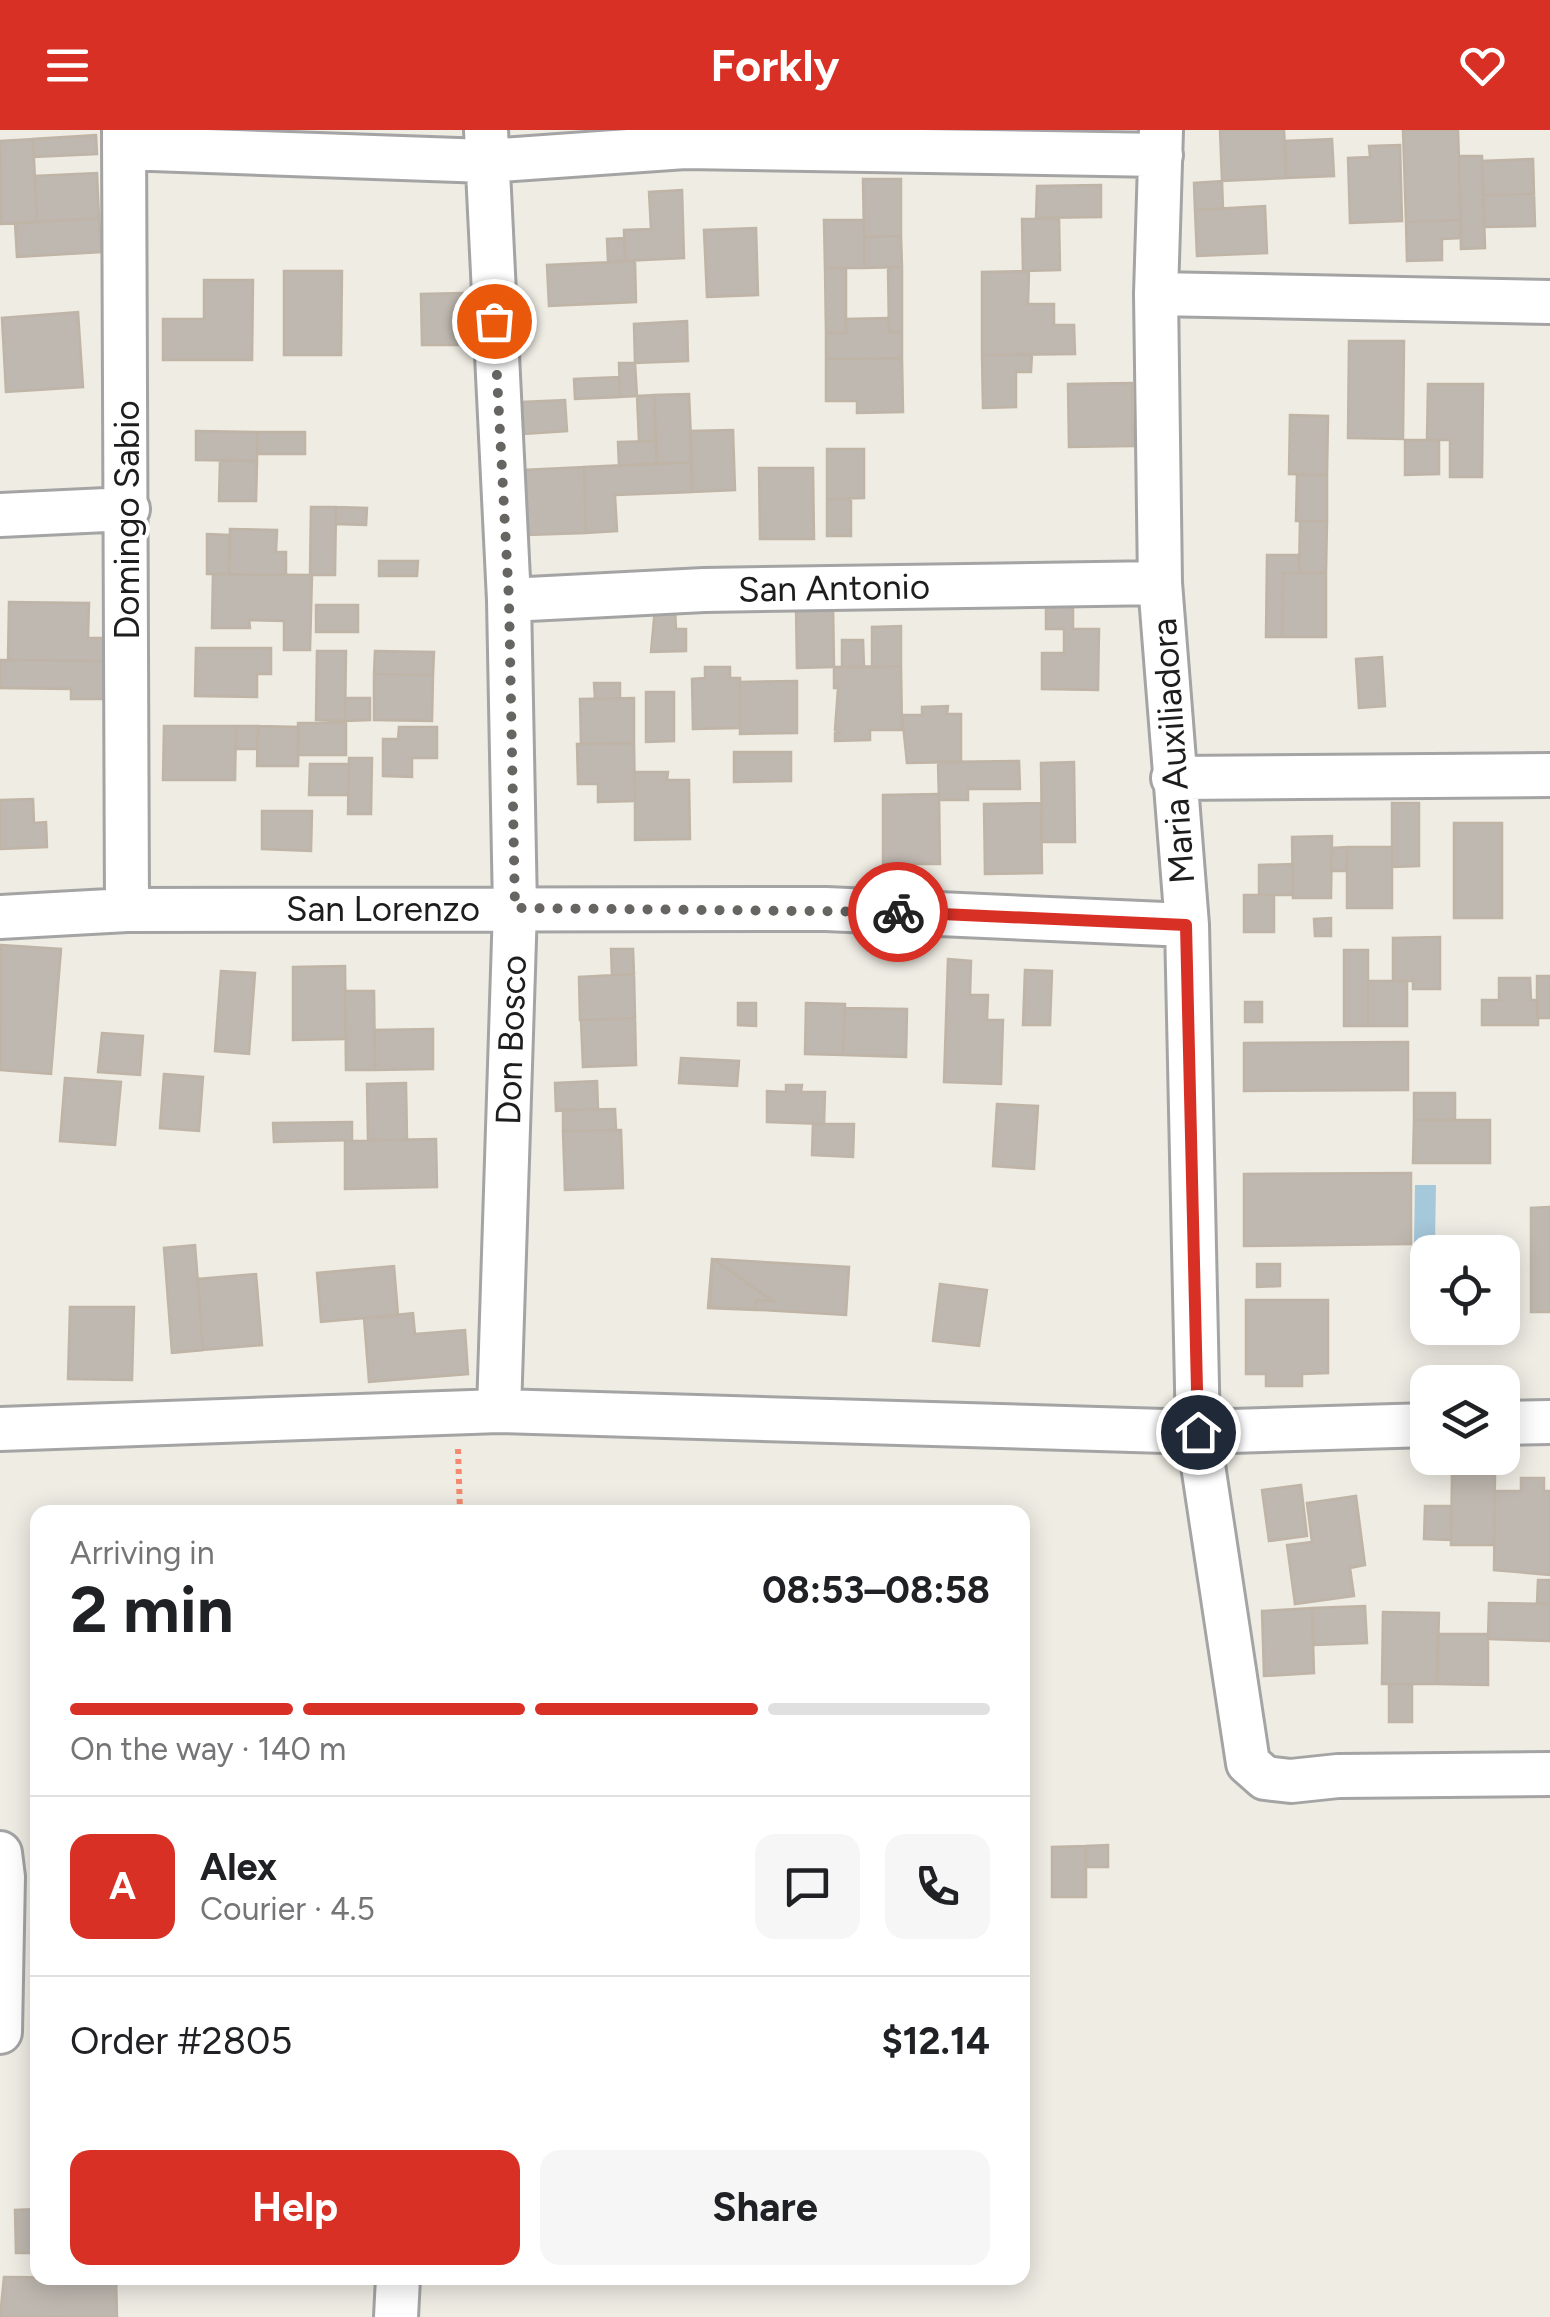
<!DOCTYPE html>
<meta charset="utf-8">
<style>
:root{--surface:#fff;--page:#f6f6f6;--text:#202124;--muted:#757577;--line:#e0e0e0;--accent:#d93025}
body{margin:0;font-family:Figtree,sans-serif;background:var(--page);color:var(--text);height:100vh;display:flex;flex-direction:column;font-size:38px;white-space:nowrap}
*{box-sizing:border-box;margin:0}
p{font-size:32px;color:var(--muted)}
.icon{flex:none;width:55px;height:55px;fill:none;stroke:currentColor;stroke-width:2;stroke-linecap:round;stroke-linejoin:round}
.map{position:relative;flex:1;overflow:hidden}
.sheet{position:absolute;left:30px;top:1375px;width:1000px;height:780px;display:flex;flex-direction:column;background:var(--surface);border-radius:20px;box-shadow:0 5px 25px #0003}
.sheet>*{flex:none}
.tools{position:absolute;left:1410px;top:1105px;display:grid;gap:20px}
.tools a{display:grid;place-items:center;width:110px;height:110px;border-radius:20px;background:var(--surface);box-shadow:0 5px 25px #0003;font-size:50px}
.pin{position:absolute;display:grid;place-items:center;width:85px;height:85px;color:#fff;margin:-42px;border:5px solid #fff;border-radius:50%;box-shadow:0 2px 10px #0007}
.courier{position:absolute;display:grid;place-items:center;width:100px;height:100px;margin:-50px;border:8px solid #d93025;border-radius:50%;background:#fff;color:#222;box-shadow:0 2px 12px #0007}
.headline em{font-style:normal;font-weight:700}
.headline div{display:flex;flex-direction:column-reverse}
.headline{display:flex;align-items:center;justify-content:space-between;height:170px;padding:0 40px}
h1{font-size:65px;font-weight:700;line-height:75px}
.bar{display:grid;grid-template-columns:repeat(4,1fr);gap:15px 10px;align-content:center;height:120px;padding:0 40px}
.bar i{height:12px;border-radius:8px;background:var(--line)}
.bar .on{background:var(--accent)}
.bar p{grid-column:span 4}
.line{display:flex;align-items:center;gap:25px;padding:0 40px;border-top:2px solid var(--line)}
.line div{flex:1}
.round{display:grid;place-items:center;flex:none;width:105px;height:105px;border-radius:20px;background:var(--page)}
.primary-button{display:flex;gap:20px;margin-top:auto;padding:20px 40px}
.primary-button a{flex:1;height:115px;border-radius:20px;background:var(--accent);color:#fff;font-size:40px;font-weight:700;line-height:115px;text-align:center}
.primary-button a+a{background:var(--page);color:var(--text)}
header{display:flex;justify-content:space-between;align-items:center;height:130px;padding:0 40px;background:var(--accent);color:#fff;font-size:45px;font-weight:700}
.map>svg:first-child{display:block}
.water{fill:#a5c8da}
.building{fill:#beb8b0;stroke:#bfb4a6;stroke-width:2.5}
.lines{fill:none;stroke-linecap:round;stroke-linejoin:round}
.minor-casing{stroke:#a4a4a4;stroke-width:48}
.path{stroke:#f48b6e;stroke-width:6;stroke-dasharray:5 5;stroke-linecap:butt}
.minor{stroke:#fff;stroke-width:42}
.done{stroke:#666562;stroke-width:10;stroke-dasharray:0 18}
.route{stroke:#d93025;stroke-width:12}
.labels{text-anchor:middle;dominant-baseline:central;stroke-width:8;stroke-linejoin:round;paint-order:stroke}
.street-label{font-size:35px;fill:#1d1d1d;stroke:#fff}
</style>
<header><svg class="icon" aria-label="menu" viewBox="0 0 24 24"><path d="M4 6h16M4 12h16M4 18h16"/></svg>Forkly<svg class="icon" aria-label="heart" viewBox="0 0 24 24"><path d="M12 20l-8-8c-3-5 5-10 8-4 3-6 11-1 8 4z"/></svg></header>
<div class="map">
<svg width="1550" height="2187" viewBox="0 0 1550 2187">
<rect width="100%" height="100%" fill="#eeece3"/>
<!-- water -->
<path class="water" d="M1415,1055H1436L1435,1112H1414Z"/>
<!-- building -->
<path class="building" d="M1220,0H1284L1286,48L1222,51Z
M1403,0H1458L1461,90L1406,92Z
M96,5L97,24L34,27L33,9Z
M33,9L37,92L1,94L0,11Z
M1332,9L1334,46L1286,48L1285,11Z
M1400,15L1402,91L1350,93L1348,28L1370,27L1369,16Z
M1459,26H1482L1485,118L1461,119Z
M1533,29L1534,64L1483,65L1482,31Z
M97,43L99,88L37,92L35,46Z
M863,49H901V106L864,107Z
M1222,51L1223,79L1195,80L1194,53Z
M1101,55V87L1036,88L1037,56Z
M682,60L684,128L625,131L624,100L651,99L649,62Z
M1534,64L1535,96L1484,97L1483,65Z
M1265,76L1267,123L1197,126L1195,80Z
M99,88L101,122L17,127L15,93Z
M1059,88L1060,140L1023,141L1022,89Z
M824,90H864V138H825Z
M1461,90V108L1442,109V130L1407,131L1406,92Z
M756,98L758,165L707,167L704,100Z
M901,106L902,137L864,138V107Z
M624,108L625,131L608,132L607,109Z
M635,131L636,172L549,176L547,135Z
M888,137H902V202H889Z
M825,138H846V203H826Z
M284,141H342L341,225H284Z
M1029,141L1028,174H1054V195H1074L1075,224L982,225V142Z
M204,150H253L252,230H163V189H204Z
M463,163V215H422L421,164Z
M78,182L83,257L6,262L2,188Z
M889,188V202H902V228L826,229V203H846V189Z
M687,191L688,231L635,233L634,194Z
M1349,211H1404L1403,309L1348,308Z
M1032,224L1031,242H1016V277L983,278L982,225Z
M902,228L903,282L857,283V271H826V229Z
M619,233H635L637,266L620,267Z
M619,247L620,267L575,269L574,249Z
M1132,253L1133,316L1069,317L1068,254Z
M1428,254H1483L1482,347H1450V310H1427Z
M689,264L692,332L657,334L654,265Z
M654,265L655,311H639L637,266Z
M565,270L567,301L524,304L522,272Z
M1290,285L1328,286L1327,345L1289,344Z
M733,300L735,360L692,362L690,301Z
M196,301L257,302V331L196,330Z
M257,302H305V324H257Z
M1405,310H1439V344L1405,345Z
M655,311L657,334L619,336L618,312Z
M827,319H864V368L827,369Z
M220,330L257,331L256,371H219Z
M692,332V362L615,365L617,401L586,403L584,337Z
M584,337L586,403L526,405L523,340Z
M759,338H813L814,409H760Z
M1297,344L1327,345V391H1296Z
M851,368V406H827V369Z
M311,377H336L335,445H310Z
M336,377L367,378L366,395L336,394Z
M1300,391H1327L1326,443H1299Z
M230,399L277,400L276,422H286V445L229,444Z
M207,404L229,405V444H207Z
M1267,425H1299V443H1283L1282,507H1266Z
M379,431H418L417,446H379Z
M1283,443H1326V507H1282Z
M213,444L312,445L310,520H284V491L249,490L250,498H212Z
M9,472L89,473L88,508H104V531L8,530Z
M316,475H358V502H316Z
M833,475L834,537L797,538L796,476Z
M1046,476H1073V499H1099L1098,560L1042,559V523H1064V499H1046Z
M655,478H675L676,499H686V521L651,522Z
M901,496V536L872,537V497Z
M842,510H863L864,537H842Z
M196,518H271V544H257V567L195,566Z
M317,521H346L345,591L316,590Z
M375,521L434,522L433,545L374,544Z
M1382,527L1385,576L1359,578L1356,529Z
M0,530L104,531L103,569H71V559L0,558Z
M901,536L902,600H870V610L835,611V603H841L835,600L838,558H834V537Z
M705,537H730V548H740V598L693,599L692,549L705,548Z
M374,544L433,545L432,591L374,590Z
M797,551V603L740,604V552Z
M594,553H620V568L595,569Z
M646,562H674V611L646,612Z
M345,568H370V590L345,591Z
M634,568V613L581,614L580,569Z
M948,576L947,584H961V632L907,633L902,585H922V577Z
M298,593H346V625H298Z
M164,596H236L235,650H163Z
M236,596H258L257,619H236Z
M258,596L299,597L298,636H257Z
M399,597H437V628H412V647L383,646V609H398Z
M634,613L635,671L598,672V654H578L577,614Z
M734,622H791V651L734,652Z
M349,628H372L371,684H348Z
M1019,631L1020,659H968V670H939L938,632Z
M1074,632L1075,712H1042L1041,633Z
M310,634H349L348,665H309Z
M635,642H668L667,650H689L690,709L635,710Z
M939,664L940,734H883V665Z
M33,669L34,693L46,692L47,717L0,719V670Z
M1041,673L1042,743L985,744L984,674Z
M1392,673H1419V736L1392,737Z
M262,681H312L311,721L262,719Z
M1454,693H1502V788H1454Z
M1332,706L1331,768H1293L1292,707Z
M1347,717H1392V778H1347Z
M1347,717V741H1331L1332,718Z
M1293,734V765H1259V735Z
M1244,765H1274V802H1244Z
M1331,788V806H1315L1314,789Z
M1440,807V859H1413V851H1393V808Z
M1,815L61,819L51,944L0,940Z
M611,819H633L634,844L612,845Z
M1344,820H1368V896H1344Z
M948,829L971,831L970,865H988L987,890H1003L1001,954L944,952Z
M345,836L346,909L293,910V837Z
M1025,840L1052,841L1050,895H1023Z
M221,841L255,843L249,924L215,921Z
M634,844L635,888L580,890L579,847Z
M1537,846H1550V888H1537Z
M1499,848H1530L1531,870H1538V895H1482V870H1499Z
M1368,851H1407V896H1368Z
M345,861H374L375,940H346Z
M1245,872H1262V892H1245Z
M738,873H756V896L738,895Z
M806,873L845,874L843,925L805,924Z
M845,878L907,879L906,927L843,925Z
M635,888L636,935L583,937L581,890Z
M433,899V939L375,940L374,900Z
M102,903L143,906L140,945L98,942Z
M1408,912V960L1244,961V913Z
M681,928L739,931L737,956L679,953Z
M164,944L203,947L199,1001L160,998Z
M65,948L121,952L115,1015L60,1011Z
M597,951L598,979L556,981L555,953Z
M406,953L407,1010H368L367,954Z
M786,955H802L801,962H825L824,994L767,992V961L786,962Z
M1414,963H1455V990H1414Z
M997,974L1038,976L1034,1039L993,1036Z
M615,979L616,1000L563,1001V980Z
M1414,990H1490V1033H1413Z
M352,992V1010L274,1012L273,993Z
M813,994H854L853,1027L812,1025Z
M621,1000L623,1058L565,1060L563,1001Z
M436,1009L437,1057L345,1059V1011Z
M1411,1043V1114L1244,1116V1044Z
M1550,1077V1182H1531V1078Z
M195,1115L203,1220L172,1223L164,1118Z
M1412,1120H1436L1428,1122V1153H1412Z
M712,1129H713L773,1171L756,1170L755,1180L708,1178Z
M713,1129L849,1137L846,1185L710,1177Z
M1257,1134H1280V1156L1257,1157Z
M394,1136L398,1185L321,1192L317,1143Z
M256,1144L262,1215L203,1220L198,1149Z
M940,1154L987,1160L979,1216L933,1211Z
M1246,1170H1328V1243L1302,1244V1256H1266V1244H1246Z
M70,1177H134L132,1250L68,1249Z
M413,1183L415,1204L465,1200L468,1244L369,1252L364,1188Z
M1452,1345H1495L1494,1415H1451Z
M1521,1348H1544V1361H1550V1445L1494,1440L1495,1361H1521Z
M1301,1355L1307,1406L1269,1411L1262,1360Z
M1356,1366L1365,1435L1350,1438L1354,1466L1295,1474L1287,1415L1312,1412L1307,1373Z
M1425,1376H1451V1410L1424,1409Z
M1538,1450H1550V1474L1537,1473Z
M1489,1473L1550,1474V1511L1488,1509Z
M1365,1476L1367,1513L1314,1515L1312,1478Z
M1312,1478L1314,1543L1264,1546L1262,1481Z
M1383,1482L1439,1483L1437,1554H1382Z
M1438,1504H1488V1555L1437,1554Z
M1389,1554H1412V1592H1389Z
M1108,1715V1737H1086V1716Z
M1086,1716V1767H1052V1717Z
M38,2079V2123H16L15,2080Z
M4,2147L116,2148L117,2187H0Z"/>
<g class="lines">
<defs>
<path id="minor" d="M124,0L127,780
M486,0L509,470L515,778L499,1281
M1161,0L1156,164L1160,453L1187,795L1198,1302L1248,1633L1265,1648L1291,1651L1338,1646L1550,1644
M124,18L486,31L685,17L1161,25
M1156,164L1550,172
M0,385L128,379
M509,470L704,460L1160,453
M1173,648L1550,645
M0,787L127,780L826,779L1187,795
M1502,1293L1550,1292
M0,1299L499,1281L1198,1302L1428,1295
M0,1723L3,1747L0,1902
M396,2187L398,2148"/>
</defs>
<!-- minor casing -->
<use href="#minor" class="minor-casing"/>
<!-- path -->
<path class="path" d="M458,1319L460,1382"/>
<!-- minor -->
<use href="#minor" class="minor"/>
</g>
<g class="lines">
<!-- done -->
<path class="done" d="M494,191L509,470L515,778L898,782"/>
<!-- route -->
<path class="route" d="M898,782L1186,795L1198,1302"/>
</g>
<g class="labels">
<!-- street labels -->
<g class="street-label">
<text transform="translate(127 390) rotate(-90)">Domingo Sabio</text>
<text transform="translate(834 458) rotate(-1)">San Antonio</text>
<text transform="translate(1173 621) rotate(-94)">Maria Auxiliadora</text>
<text x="383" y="779">San Lorenzo</text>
<text transform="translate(511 910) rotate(-88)">Don Bosco</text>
</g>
</g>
</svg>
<div class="tools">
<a><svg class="icon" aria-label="locate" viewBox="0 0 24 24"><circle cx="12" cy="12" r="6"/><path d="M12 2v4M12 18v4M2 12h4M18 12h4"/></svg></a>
<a><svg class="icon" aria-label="layers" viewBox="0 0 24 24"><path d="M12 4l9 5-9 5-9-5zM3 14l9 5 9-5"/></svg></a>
</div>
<div class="pin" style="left:494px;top:191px;background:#ea580c"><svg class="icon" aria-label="bag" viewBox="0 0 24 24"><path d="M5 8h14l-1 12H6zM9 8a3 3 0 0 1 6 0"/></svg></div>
<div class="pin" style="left:1198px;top:1302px;background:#1f2937"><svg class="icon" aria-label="home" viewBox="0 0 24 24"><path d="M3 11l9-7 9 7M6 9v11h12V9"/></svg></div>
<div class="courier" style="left:898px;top:782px"><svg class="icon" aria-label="bike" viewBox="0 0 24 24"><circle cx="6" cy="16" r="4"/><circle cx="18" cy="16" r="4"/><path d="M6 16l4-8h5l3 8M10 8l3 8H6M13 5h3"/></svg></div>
<section class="sheet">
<div class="headline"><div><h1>2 min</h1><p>Arriving in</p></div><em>08:53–08:58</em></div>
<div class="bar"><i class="on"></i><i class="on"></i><i class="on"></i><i></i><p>On the way · 140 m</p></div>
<div class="line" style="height:180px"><b class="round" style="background:var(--accent);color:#fff">A</b><div><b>Alex</b><p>Courier · 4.5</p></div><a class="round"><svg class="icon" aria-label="chat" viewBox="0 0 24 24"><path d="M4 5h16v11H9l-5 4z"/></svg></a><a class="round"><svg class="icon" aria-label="phone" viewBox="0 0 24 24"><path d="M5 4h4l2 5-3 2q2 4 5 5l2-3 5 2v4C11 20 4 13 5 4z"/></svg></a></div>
<div class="line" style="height:130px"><div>Order #2805</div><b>$12.14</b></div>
<div class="primary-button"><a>Help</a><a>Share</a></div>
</section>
</div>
